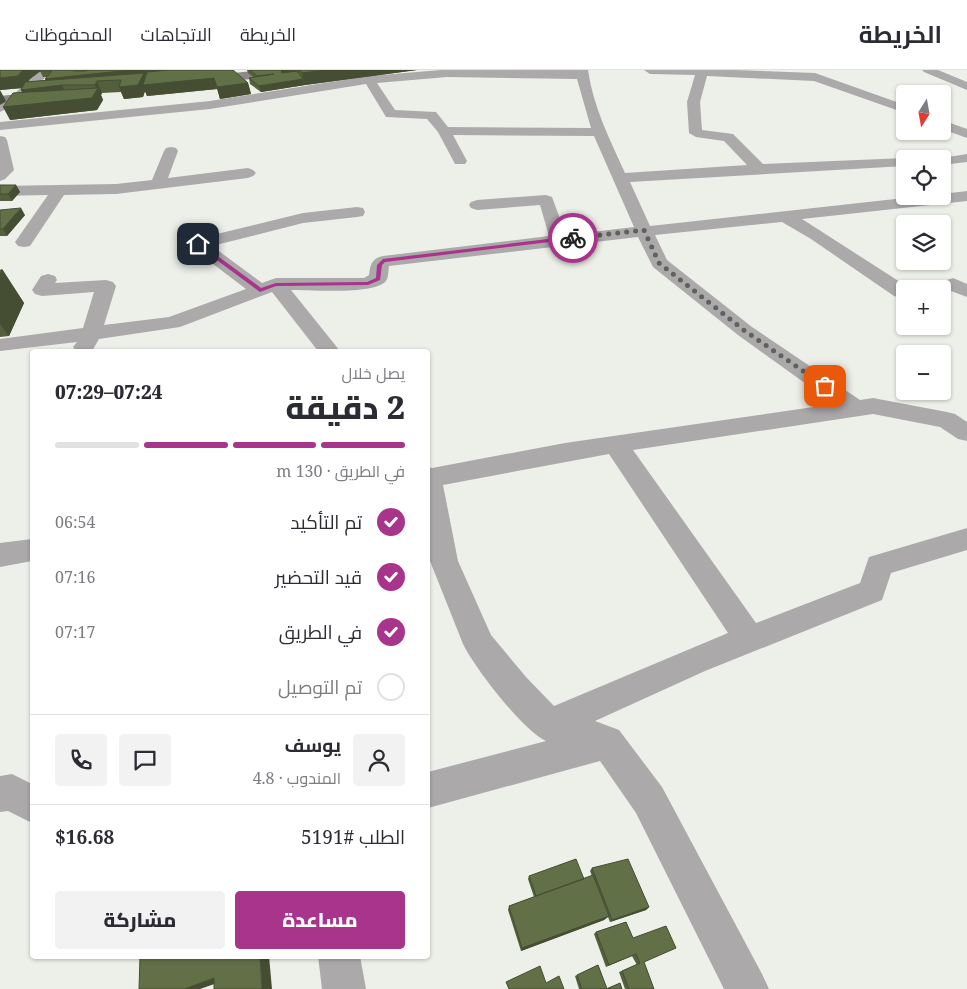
<!DOCTYPE html>
<html lang="ar">
<meta charset="utf-8">
<style>
:root{--surface:#fff;--page:#f2f2f3;--text:#2b2b33;--muted:#7c7c81;--line:#e1e1e2;--accent:#a9348c}
body{margin:0;font-family:"Noto Serif",Cairo,serif;background:var(--page);color:var(--text);direction:rtl;height:100vh;display:flex;flex-direction:column;font-size:19px;white-space:nowrap}
*{box-sizing:border-box;margin:0}
p{font-size:16px;color:var(--muted)}
.icon{flex:none;width:28px;height:28px;fill:none;stroke:currentColor;stroke-width:2;stroke-linecap:round;stroke-linejoin:round}
.map{position:relative;flex:1;overflow:hidden;direction:ltr}
.sheet{position:absolute;left:30px;top:279px;width:400px;height:610px;display:flex;flex-direction:column;background:var(--surface);border-radius:5px;box-shadow:0 1px 4px #0004;direction:rtl}
.sheet>*{flex:none}
.needle{width:32px;rotate:191deg}
.buttons{position:absolute;left:896px;top:15px;display:grid;gap:10px}
.buttons a{display:grid;place-items:center;width:55px;height:55px;border-radius:5px;background:var(--surface);box-shadow:0 1px 4px #0004;font-size:25px}
.pin{position:absolute;display:grid;place-items:center;width:42px;height:42px;color:#fff;margin:-21px;border-radius:10px;box-shadow:0 2px 8px #0006}
.courier{position:absolute;display:grid;place-items:center;width:50px;height:50px;margin:-25px;border:4px solid #a9348c;border-radius:50%;background:#fff;color:#222;box-shadow:0 1px 6px #0007}
.headline em{font-style:normal;font-weight:800}
.headline div{display:flex;flex-direction:column-reverse}
.headline{display:flex;align-items:center;justify-content:space-between;height:85px;padding:0 25px}
h1{font-size:32px;font-weight:800;line-height:38px}
.bar{display:grid;grid-template-columns:repeat(4,1fr);gap:8px 5px;align-content:center;height:60px;padding:0 25px}
.bar i{height:6px;border-radius:4px;background:var(--line)}
.bar .current{background:var(--accent)}
.bar p{grid-column:span 4}
.line{display:flex;align-items:center;gap:12px;padding:0 25px;border-top:1px solid var(--line)}
.line div{flex:1}
.round{display:grid;place-items:center;flex:none;width:52px;height:52px;border-radius:5px;background:var(--page)}
ol{padding:0 25px;list-style:none}
li{display:flex;align-items:center;gap:15px;height:55px}
li p{margin-inline-start:auto}
li .icon{padding:5px;border-radius:50%;background:var(--accent);color:#fff;stroke-width:4}
li:last-child{color:var(--muted)}
li i{width:28px;height:28px;border:2px solid var(--line);border-radius:50%}
.button{display:flex;gap:10px;margin-top:auto;padding:10px 25px}
.button a{flex:1;height:58px;border-radius:5px;background:var(--accent);color:#fff;font-size:20px;font-weight:800;line-height:58px;text-align:center}
.button a+a{background:var(--page);color:var(--text)}
header{display:flex;align-items:center;gap:30px;box-sizing:border-box;height:70px;padding:0 25px;background:var(--surface);border-bottom:1px solid var(--line)}
header strong{font-size:24px}
nav{display:flex;gap:28px;margin-inline-start:auto;font-size:18px}
.map>svg:first-child{display:block}
.lines{fill:none;stroke-linecap:round;stroke-linejoin:round}
.street{fill:#aca9ab;fill-rule:evenodd}
.secondary{fill:#8c888b;fill-rule:evenodd}
.wall{fill:#54603d;fill-rule:evenodd}
.shaded-wall{fill:#454e32}
.building{fill:#627047;stroke:#454e32}
.route{fill:#a9348c}
.done{stroke:#5f615c;stroke-width:5;stroke-dasharray:0 9}
</style>
<header>
<strong>الخريطة</strong>
<nav><a>الخريطة</a><a>الاتجاهات</a><a>المحفوظات</a></nav>
</header>
<div class="map">
<svg width="967" height="919" viewBox="0 0 967 919">
<rect width="100%" height="100%" fill="#edf0e8"/>
<g class="lines">
<!-- street -->
<path class="street" d="M40,0H53L21,31L0,42V33L13,25Z
M441,0H588C593,36 610,70 625,103L747,95L724,71L696,67L689,63L687,32L695,5L650,4L644,0H734L815,3L905,35V43L814,11L707,6L700,32L702,60L733,64L763,94L905,88L910,89H905V96L630,112L650,156L922,126H942V124L967,121V131L802,149L911,219H905V229L894,226L811,169L782,152L655,165L667,190L752,257L860,330L873,328L947,342L955,344L967,352V371L958,369L940,357L873,344L633,380L756,553L860,513L869,487L967,458V480L891,503L882,530L705,601L595,651L619,660L662,717L762,904L769,919H724L636,743L600,691L428,738V702L546,671C524,662 474,597 463,574L430,491L428,478V397L432,398L565,373L834,334L738,265L653,197L638,167L389,196C388,200 389,207 386,211C374,225 310,220 291,220L340,281H318L272,222L180,257L99,269L92,281H76L73,277L77,272L0,281V269L83,258L94,222L42,226L35,224L32,220L41,206L48,204L55,206L57,210L55,213L106,210L113,212L116,216L104,255L169,247L246,219L192,178L189,174L192,170L303,143L357,137L363,138L365,142L363,146L357,147L303,153L212,176L262,213L276,208H364L369,205C370,195 372,188 383,186L549,166L540,135L477,140L471,138L469,135L471,132L477,130L546,125L552,127L566,165L634,157L594,66L453,65L467,91L465,94H455L438,62L427,49L386,47L366,14L210,39L0,60V52L210,31L369,6ZM447,7L577,9L591,58L448,57L436,42L395,40L377,13ZM609,384L728,563L554,636L526,607L491,565L458,491L443,415Z
M922,0H938L967,12V20L924,2Z
M942,50L967,59V68L942,59Z
M0,66L5,67L7,70L14,100L5,109L0,111Z
M171,77L176,78L178,81L168,108L248,98L253,100L256,103L253,106L248,108L116,124L64,125L30,176L24,177L18,176L15,172L48,125L0,126V116L116,114L152,110L164,81L166,78Z
M967,84V92L942,95V89H936Z
M953,208L967,214V227L951,221L942,223V219H928L930,215Z
M32,469V491L0,497V473Z
M12,704L32,714V753L8,741L0,742V706Z
M318,886H360L366,919H322Z"/>
<!-- secondary -->
<path class="secondary" d="M264,0H304L298,4L203,14L197,10L203,6Z
M46,21L52,25L50,28L0,34V26Z"/>
</g>
<!-- wall -->
<path class="wall" d="M0,0H233L248,13L251,24L220,29L217,19L147,26L145,21L143,27L124,29L121,22L102,23L101,25L103,30L97,40L10,50L23,23L21,20L22,18L0,20ZM40,1L43,7H47L45,9L46,10L28,12L30,9Z
M247,0H417L305,15L261,22L250,14L249,8L253,7L248,3Z
M0,115H16L20,122L12,131H0Z
M0,140L25,145L7,166H0Z
M2,199L24,233L9,266L0,267V200Z
M592,798L649,837L646,840L610,852L608,847L604,850L521,881L508,840L509,836L534,827L528,809L529,806L584,809L592,806L590,801Z
M626,852L644,892L654,919H625L619,902L637,895L632,886L606,897L594,864L596,862Z
M598,895L607,918L620,913L622,919H579L575,906Z"/>
<!-- shaded-wall -->
<path class="shaded-wall" d="M0,0H42L30,9L23,18L0,20Z
M86,0H189L145,5L148,14L214,8L217,19L147,26L145,21L143,27L124,29L119,17L143,5L48,15L45,9L88,4Z
M281,0H298L299,5L282,6Z
M311,0H417L305,15L302,3Z
M303,9L305,15L261,22L259,16Z
M97,11L102,23L101,25L103,30L97,40L10,50L3,37L97,20L95,15Z
M248,13L251,24L220,29L217,17Z
M62,15L67,27L27,32L21,20Z
M0,20L6,31L0,35Z
M16,115L20,122L12,131L8,124Z
M21,138L25,145L7,166L3,159Z
M2,199L24,233L9,266L0,254V204Z
M649,837L646,840L610,852L612,850Z
M609,846L604,850L521,881L522,878Z
M260,886H269L272,919H262Z
M214,908L226,910L200,919H184Z"/>
<!-- building -->
<path class="building" d="M0,0H23L18,6L0,8Z
M41,0H73V1H86L88,0H131L45,9L52,1H40Z
M169,0H233L248,13L217,17L214,8L143,15L147,2Z
M250,0H285H281L282,3L297,1L303,9L259,16L249,8L274,4L257,6Z
M299,0H327L302,3Z
M144,3L138,15L119,17L121,10L97,11L95,15H62L21,20L25,12Z
M98,18L92,28L3,37L13,23Z
M0,115H16L8,124H0Z
M21,138L3,159H0V140Z
M576,789L584,809L536,826L529,806Z
M628,789L649,837L612,850L592,798Z
M593,805L609,846L522,878L509,836Z
M626,852L633,868L666,856L676,878L644,892L654,919H629L622,901L640,893L636,884L609,895L596,862Z
M142,886H260L262,919H214V908L184,919H139L140,887Z
M598,895L607,919L620,913L622,919H582L577,905Z
M540,896L546,913L559,906L564,919H509L506,912Z"/>
<!-- route -->
<path class="route" d="M573,166L575,169L385,192L382,195L380,210L368,215L276,216L260,222L195,174L200,173L261,218L276,213L367,212L376,208L377,195L383,189Z"/>
<g class="lines">
<!-- done -->
<path class="done" d="M573,168L644,160L659,193L745,261L825,316"/>
</g>
</svg>
<div class="buttons">
<a><svg class="needle" viewBox="-14 -14 28 28"><path d="M0-13l5 13h-10z" fill="#e53935"/><path d="M0 13l5-13h-10z" fill="#7c7c81"/></svg></a>
<a><svg class="icon" aria-label="locate" viewBox="0 0 24 24"><circle cx="12" cy="12" r="6"/><path d="M12 2v4M12 18v4M2 12h4M18 12h4"/></svg></a>
<a><svg class="icon" aria-label="layers" viewBox="0 0 24 24"><path d="M12 4l9 5-9 5-9-5zM3 14l9 5 9-5"/></svg></a>
<a>+</a>
<a>−</a>
</div>
<div class="pin" style="left:825px;top:316px;background:#ea580c"><svg class="icon" aria-label="bag" viewBox="0 0 24 24"><path d="M5 8h14l-1 12H6zM9 8a3 3 0 0 1 6 0"/></svg></div>
<div class="pin" style="left:198px;top:174px;background:#1f2937"><svg class="icon" aria-label="home" viewBox="0 0 24 24"><path d="M3 11l9-7 9 7M6 9v11h12V9"/></svg></div>
<div class="courier" style="left:573px;top:168px"><svg class="icon" aria-label="bike" viewBox="0 0 24 24"><circle cx="6" cy="16" r="4"/><circle cx="18" cy="16" r="4"/><path d="M6 16l4-8h5l3 8M10 8l3 8H6M13 5h3"/></svg></div>
<section class="sheet">
<div class="headline"><div><h1>2 دقيقة</h1><p>يصل خلال</p></div><em>07:24–07:29</em></div>
<div class="bar"><i class="current"></i><i class="current"></i><i class="current"></i><i></i><p>في الطريق · 130 m</p></div>
<ol>
<li><svg class="icon" aria-label="check" viewBox="0 0 24 24"><path d="M5 12l5 5 9-10"/></svg>تم التأكيد<p>06:54</p></li>
<li><svg class="icon" aria-label="check" viewBox="0 0 24 24"><path d="M5 12l5 5 9-10"/></svg>قيد التحضير<p>07:16</p></li>
<li><svg class="icon" aria-label="check" viewBox="0 0 24 24"><path d="M5 12l5 5 9-10"/></svg>في الطريق<p>07:17</p></li>
<li><i></i>تم التوصيل</li>
</ol>
<div class="line" style="height:90px"><a class="round"><svg class="icon" aria-label="person" viewBox="0 0 24 24"><circle cx="12" cy="8" r="4"/><path d="M4 21q1-7 8-7t8 7"/></svg></a><div><b>يوسف</b><p>المندوب · 4.8</p></div><a class="round"><svg class="icon" aria-label="chat" viewBox="0 0 24 24"><path d="M4 5h16v11H9l-5 4z"/></svg></a><a class="round"><svg class="icon" aria-label="phone" viewBox="0 0 24 24"><path d="M5 4h4l2 5-3 2q2 4 5 5l2-3 5 2v4C11 20 4 13 5 4z"/></svg></a></div>
<div class="line" style="height:65px"><div>الطلب #5191</div><b>$16.68</b></div>
<div class="button"><a>مساعدة</a><a>مشاركة</a></div>
</section>
</div>
